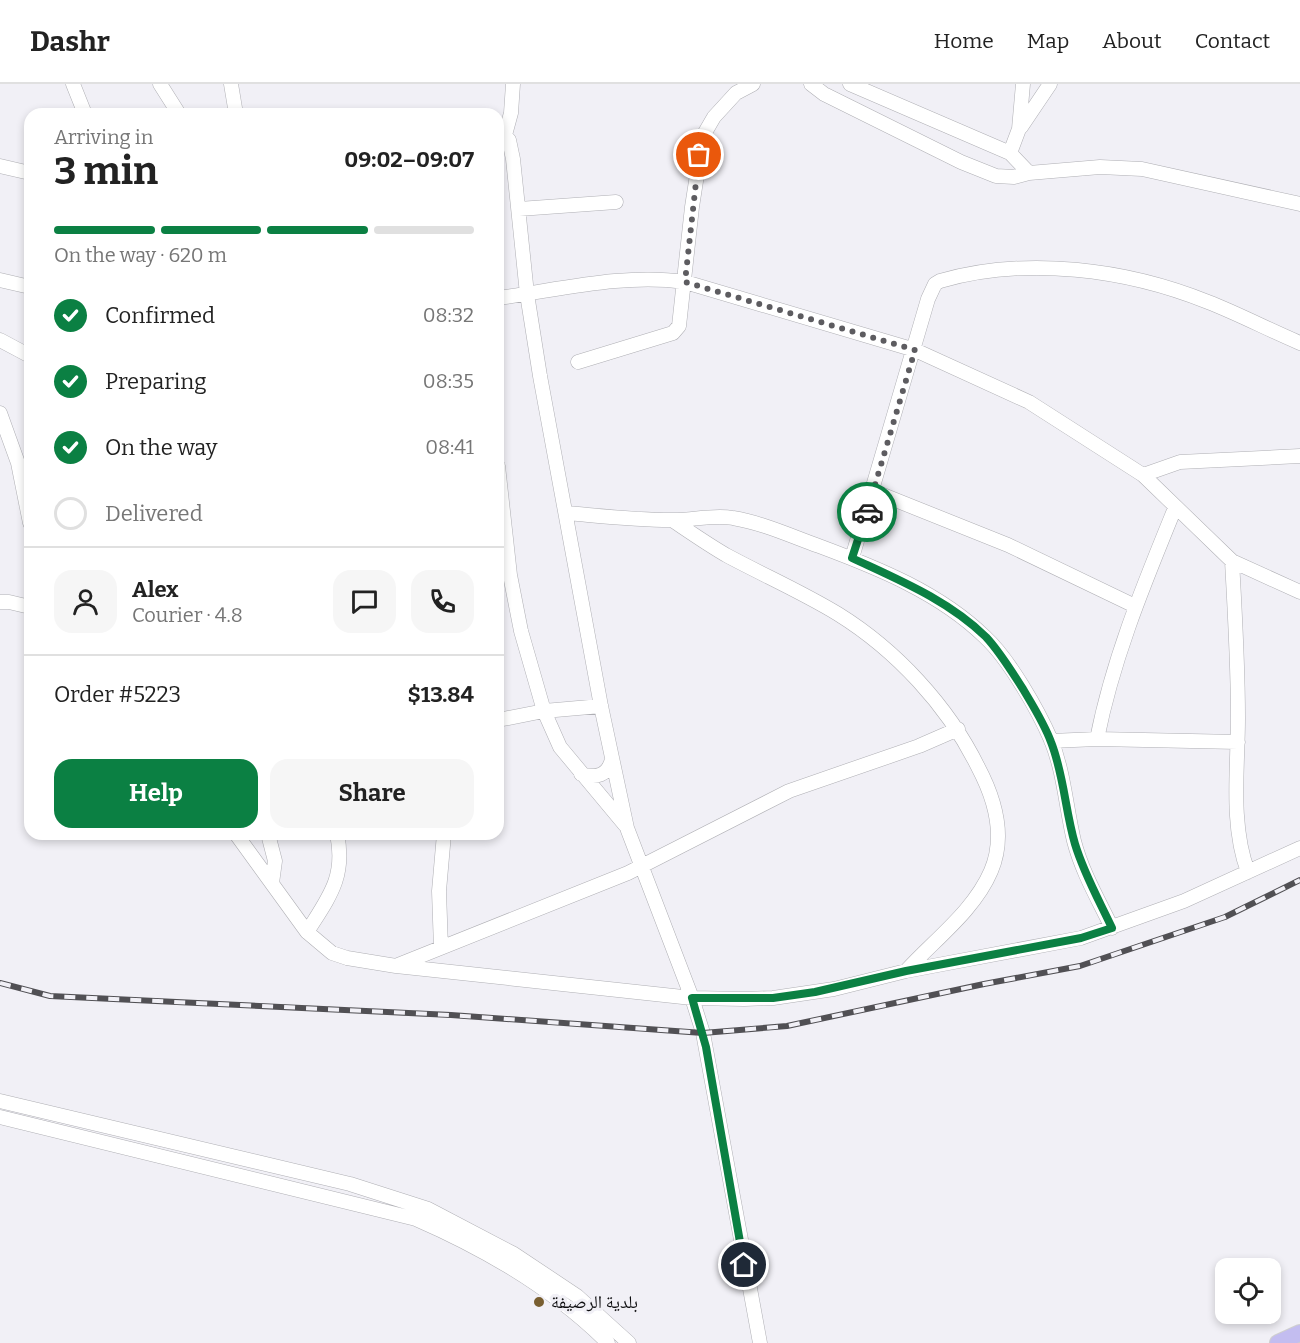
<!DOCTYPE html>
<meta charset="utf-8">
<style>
:root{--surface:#fff;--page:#f6f6f6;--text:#222;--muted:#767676;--line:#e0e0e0;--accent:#0b8043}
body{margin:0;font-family:Bitter,"Noto Naskh Arabic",serif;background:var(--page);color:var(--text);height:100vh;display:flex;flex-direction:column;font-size:22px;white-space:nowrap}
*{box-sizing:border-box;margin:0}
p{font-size:20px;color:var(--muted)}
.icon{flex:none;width:33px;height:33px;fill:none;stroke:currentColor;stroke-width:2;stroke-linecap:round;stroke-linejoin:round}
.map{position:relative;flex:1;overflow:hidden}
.panel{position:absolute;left:24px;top:24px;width:480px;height:732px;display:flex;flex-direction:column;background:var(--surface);border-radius:18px;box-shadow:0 3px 9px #0003}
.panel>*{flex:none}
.tools{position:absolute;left:1215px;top:1174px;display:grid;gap:12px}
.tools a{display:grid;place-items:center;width:66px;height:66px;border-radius:12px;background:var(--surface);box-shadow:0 3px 9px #0003;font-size:30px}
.pin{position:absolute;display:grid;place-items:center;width:51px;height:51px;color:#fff;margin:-26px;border:3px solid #fff;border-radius:50%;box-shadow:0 2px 6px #0007}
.courier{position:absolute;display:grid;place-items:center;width:60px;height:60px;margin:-30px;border:4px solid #0b8043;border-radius:50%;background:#fff;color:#222;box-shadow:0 2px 8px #0007}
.headline em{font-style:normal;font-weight:700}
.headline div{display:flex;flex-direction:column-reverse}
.headline{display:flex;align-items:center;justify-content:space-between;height:102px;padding:0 30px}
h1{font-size:39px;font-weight:700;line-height:45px}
.bar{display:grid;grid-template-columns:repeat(4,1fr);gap:9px 6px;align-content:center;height:72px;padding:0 30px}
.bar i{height:8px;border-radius:4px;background:var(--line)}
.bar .current{background:var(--accent)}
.bar p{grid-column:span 4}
.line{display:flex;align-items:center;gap:15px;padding:0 30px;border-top:2px solid var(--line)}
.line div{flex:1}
.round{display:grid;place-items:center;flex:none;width:63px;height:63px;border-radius:18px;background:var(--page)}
ol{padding:0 30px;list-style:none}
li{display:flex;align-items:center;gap:18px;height:66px}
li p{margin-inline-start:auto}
li .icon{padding:6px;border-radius:50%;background:var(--accent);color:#fff;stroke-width:4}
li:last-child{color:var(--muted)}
li i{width:33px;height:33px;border:3px solid var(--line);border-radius:50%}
.action{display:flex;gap:12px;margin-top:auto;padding:12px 30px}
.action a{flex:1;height:69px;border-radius:18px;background:var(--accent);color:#fff;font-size:24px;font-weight:700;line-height:69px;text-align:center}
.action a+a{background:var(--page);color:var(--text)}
header{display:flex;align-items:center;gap:36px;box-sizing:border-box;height:84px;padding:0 30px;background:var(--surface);border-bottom:2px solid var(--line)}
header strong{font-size:28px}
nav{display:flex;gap:33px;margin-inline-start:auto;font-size:21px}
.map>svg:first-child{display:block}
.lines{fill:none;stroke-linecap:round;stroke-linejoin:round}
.minor-casing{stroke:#afafb4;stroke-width:15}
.major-casing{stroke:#cfcfcf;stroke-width:18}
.minor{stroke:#fff;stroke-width:14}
.major{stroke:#c3bdf0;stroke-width:16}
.rail-casing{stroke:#515054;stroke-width:6}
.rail{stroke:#f1f0f6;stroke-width:4;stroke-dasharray:11;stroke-linecap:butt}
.done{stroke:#5d5c60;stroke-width:6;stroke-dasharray:0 10.8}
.route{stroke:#0b8043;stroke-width:8}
.poi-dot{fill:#785e30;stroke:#f1f0f6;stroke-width:2}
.labels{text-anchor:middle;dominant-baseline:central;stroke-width:6;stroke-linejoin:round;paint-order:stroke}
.poi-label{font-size:18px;fill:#0d0d0f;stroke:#f1f0f6;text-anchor:start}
</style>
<header>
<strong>Dashr</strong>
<nav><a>Home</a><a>Map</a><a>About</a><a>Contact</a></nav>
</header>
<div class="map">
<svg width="1300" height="1259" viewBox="0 0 1300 1259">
<rect width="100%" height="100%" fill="#f1f0f6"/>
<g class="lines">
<defs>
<path id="minor" d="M73,0L85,30
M160,0L179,30
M231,0L236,30
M811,0L824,10L961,78L996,92L1014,93L1029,89L1100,83L1142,85L1300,120
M850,0L1010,69L1029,89
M1021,43L1050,0
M498,46L509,56L513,75L527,210L540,292L601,622L627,744L692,914L703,949L760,1259
M505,51L511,29L513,0
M1010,69L1019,45L1023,0
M0,82L30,89
M519,125L616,118
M0,196L30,203
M498,214C559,206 624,189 685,198L915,266L1029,318L1143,391L1232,477L1300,508
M0,256L30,272
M578,278L673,249L679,242L692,123L703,52L714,33L736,9L753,0
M0,329L18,379L30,439
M498,382L510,491L521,547L544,627L560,663L625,741
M1143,391L1180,378L1300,372
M873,407L1008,461L1135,522
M566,429C601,432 635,436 670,436C691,437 713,430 733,434C763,439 791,452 819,462C878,484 940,509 985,553C1009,575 1038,626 1051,656C1064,688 1066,723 1074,757C1082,788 1098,815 1112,844
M672,436C690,448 707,460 726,471C763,491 802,508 838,530C896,566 948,622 978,683C995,715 1006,752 991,787C974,827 934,856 906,887
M852,474L928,215L935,200L940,197C1026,172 1126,185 1208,218C1239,230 1269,246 1300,259
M1232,477C1235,529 1238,581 1238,634C1238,684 1230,740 1248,788
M0,518H9L30,523
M498,636L544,627L601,622
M1097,655C1113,574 1144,500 1175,424
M1051,657L1097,655L1238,658
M581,690C597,694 608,692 612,675
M236,750L307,848L332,869L347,874L396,882L692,914L744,915L773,914L834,905L906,887L1081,854L1184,817L1300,764
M268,750L275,777L272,799
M307,848C329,813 346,793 337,750
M441,864L439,807L444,750
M398,881L628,789L789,707L919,662L958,645
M0,1017L350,1100L428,1125L514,1170L577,1212L629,1259
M0,1033L416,1135C485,1165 555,1206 608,1259"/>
<path id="major" d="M1278,1259L1300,1249"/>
</defs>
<!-- minor casing -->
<use href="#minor" class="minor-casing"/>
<!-- major casing -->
<use href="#major" class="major-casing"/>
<!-- minor -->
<use href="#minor" class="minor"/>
<!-- major -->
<use href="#major" class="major"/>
<defs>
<path id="rail" d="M0,899L50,912L451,931L703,949L787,942L984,900L1080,882L1225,833L1300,796"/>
</defs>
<!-- rail casing -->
<use href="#rail" class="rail-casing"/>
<!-- rail -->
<use href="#rail" class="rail"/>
</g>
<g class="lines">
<!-- done -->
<path class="done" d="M699,71L685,198L915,266L867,428"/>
<!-- route -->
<path class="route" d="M744,1181L706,963L692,914H773L815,908L906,887L1081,854L1112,844C1099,816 1084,790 1075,760C1065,726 1064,691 1051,658C1044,639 1033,622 1023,605C1012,588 1000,568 986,553C948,516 899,496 852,474L867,428"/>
</g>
<!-- markers -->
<circle class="poi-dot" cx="539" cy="1218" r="6"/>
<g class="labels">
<!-- poi labels -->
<g class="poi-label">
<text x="551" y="1218">بلدية الرصيفة</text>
</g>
</g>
</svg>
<div class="tools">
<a><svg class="icon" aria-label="locate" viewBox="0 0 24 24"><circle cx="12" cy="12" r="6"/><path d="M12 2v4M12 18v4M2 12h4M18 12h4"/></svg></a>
</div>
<div class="pin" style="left:699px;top:71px;background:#ea580c"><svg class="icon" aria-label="bag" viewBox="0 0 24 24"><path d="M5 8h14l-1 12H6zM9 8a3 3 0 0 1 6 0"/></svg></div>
<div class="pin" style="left:744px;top:1181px;background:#1f2937"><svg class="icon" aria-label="home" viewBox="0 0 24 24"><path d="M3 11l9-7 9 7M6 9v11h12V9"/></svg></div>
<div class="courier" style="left:867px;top:428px"><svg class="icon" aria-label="car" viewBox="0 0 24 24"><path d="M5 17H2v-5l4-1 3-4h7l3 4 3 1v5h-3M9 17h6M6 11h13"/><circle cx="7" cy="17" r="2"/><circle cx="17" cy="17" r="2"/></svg></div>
<section class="panel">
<div class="headline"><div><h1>3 min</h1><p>Arriving in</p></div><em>09:02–09:07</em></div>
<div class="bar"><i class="current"></i><i class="current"></i><i class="current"></i><i></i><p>On the way · 620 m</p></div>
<ol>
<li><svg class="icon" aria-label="check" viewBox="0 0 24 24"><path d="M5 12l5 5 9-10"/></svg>Confirmed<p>08:32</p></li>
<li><svg class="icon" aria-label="check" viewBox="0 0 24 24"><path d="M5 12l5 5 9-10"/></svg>Preparing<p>08:35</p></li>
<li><svg class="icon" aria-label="check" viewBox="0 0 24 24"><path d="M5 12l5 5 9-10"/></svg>On the way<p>08:41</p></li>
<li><i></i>Delivered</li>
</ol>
<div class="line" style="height:108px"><a class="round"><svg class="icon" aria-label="person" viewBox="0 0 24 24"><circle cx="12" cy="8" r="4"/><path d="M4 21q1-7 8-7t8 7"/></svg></a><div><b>Alex</b><p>Courier · 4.8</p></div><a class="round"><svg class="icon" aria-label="chat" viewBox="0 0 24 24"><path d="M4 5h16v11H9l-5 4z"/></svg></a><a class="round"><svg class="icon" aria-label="phone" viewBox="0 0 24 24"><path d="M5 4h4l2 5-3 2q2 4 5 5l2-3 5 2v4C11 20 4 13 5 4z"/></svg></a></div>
<div class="line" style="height:78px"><div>Order #5223</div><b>$13.84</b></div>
<div class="action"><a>Help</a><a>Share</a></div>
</section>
</div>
